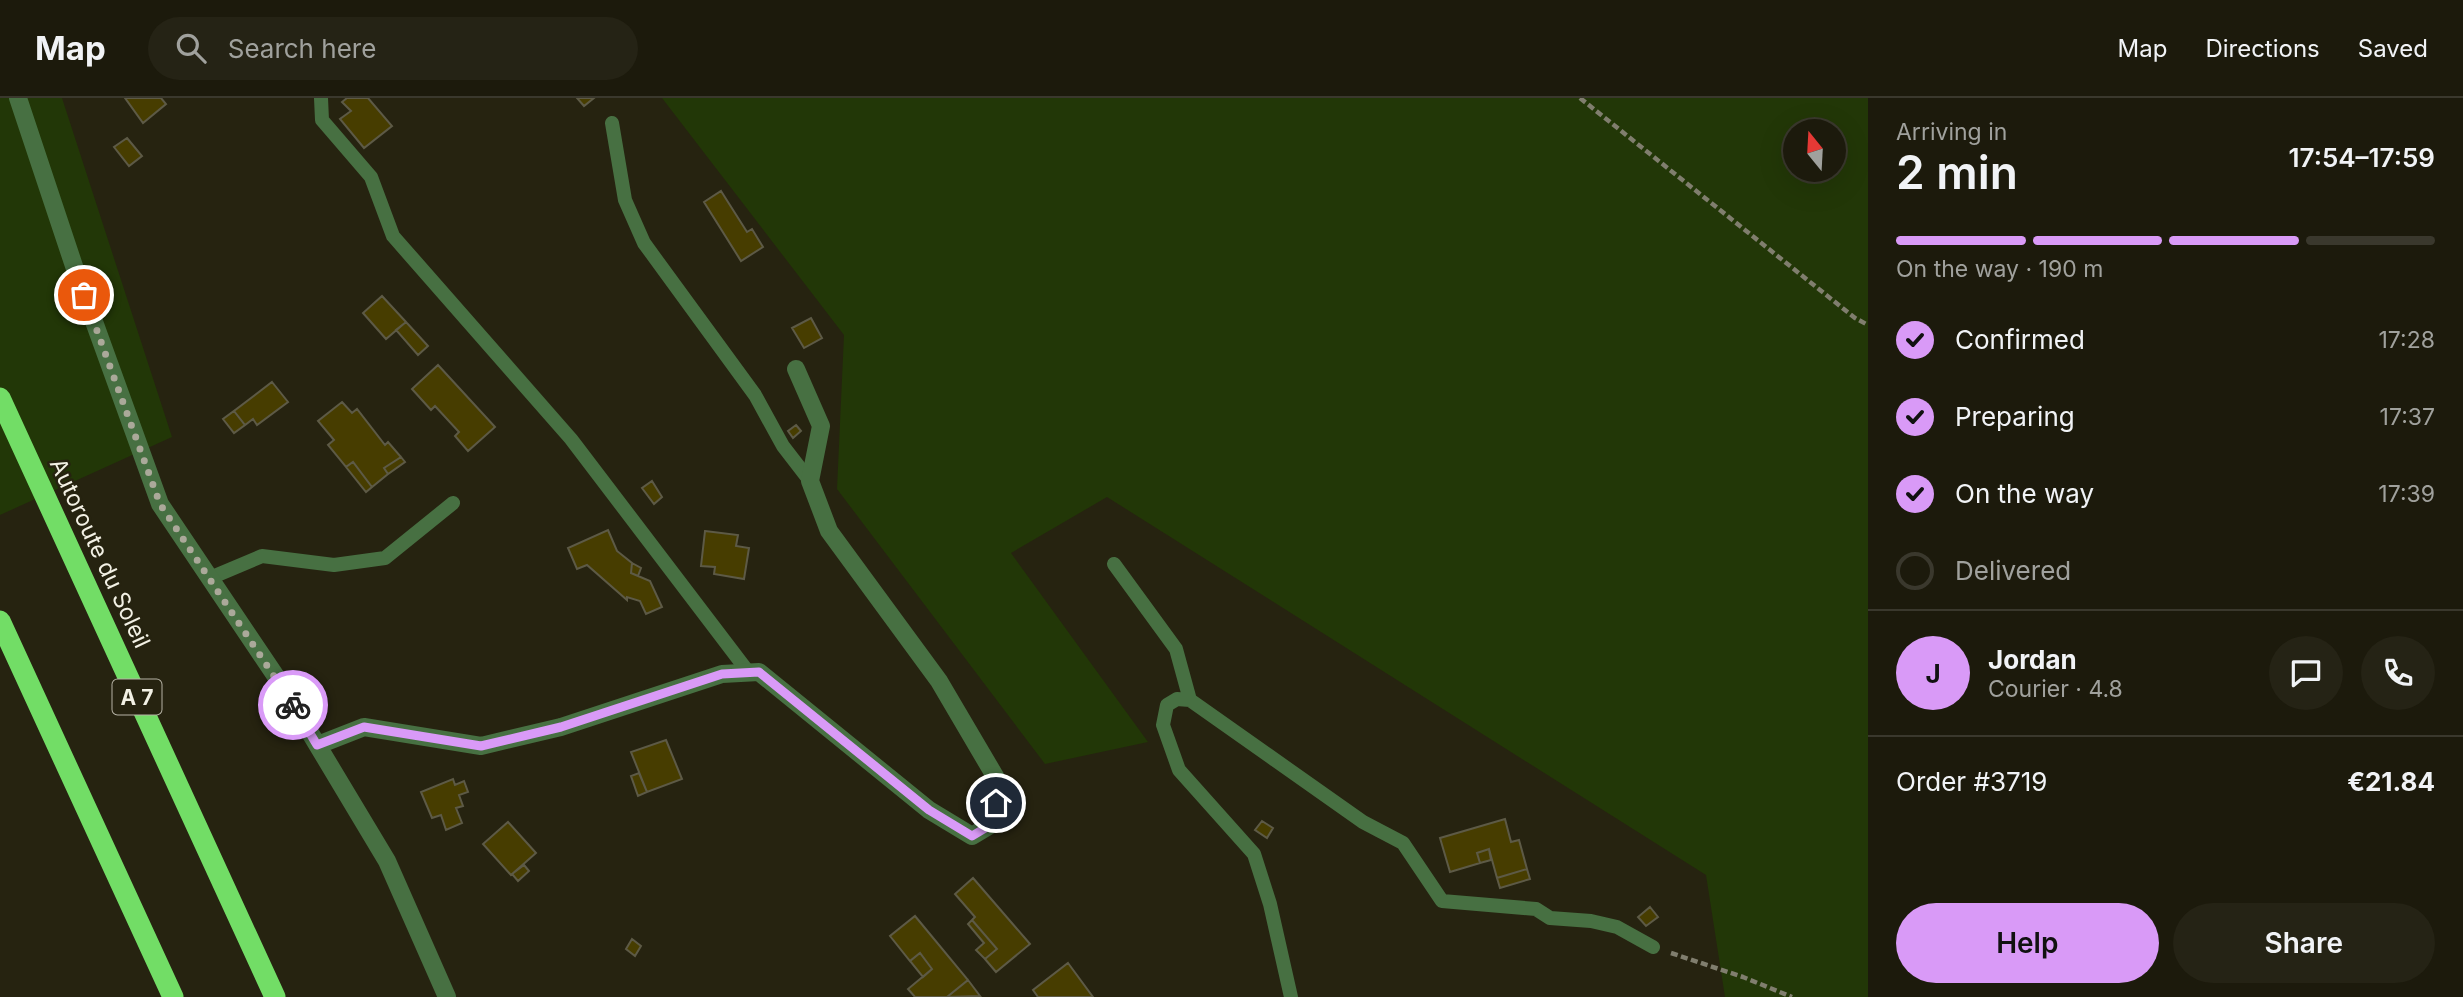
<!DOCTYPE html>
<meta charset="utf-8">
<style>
:root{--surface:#1c1a0c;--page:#252315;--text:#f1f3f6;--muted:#a0a19d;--line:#3a382d;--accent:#d99af7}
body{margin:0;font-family:Inter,sans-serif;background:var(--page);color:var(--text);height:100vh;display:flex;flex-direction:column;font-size:26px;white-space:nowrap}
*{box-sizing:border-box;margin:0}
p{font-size:23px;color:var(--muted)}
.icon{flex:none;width:38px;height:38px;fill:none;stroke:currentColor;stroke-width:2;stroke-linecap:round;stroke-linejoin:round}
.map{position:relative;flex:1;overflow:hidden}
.side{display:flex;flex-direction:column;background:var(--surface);width:595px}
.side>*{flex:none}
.needle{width:46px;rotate:342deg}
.controls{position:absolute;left:1783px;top:21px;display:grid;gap:14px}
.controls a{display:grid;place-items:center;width:63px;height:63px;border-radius:50%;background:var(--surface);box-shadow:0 7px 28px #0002,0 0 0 2px var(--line);font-size:35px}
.pin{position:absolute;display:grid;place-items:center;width:60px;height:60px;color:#fff;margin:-30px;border:4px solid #fff;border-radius:50%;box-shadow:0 2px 7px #0007}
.courier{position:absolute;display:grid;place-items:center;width:70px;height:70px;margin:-35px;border:5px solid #d99af7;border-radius:50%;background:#fff;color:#222;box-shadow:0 2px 9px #0007}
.summary em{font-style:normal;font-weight:600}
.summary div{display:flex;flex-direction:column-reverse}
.summary{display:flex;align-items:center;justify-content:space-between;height:119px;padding:0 28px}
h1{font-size:46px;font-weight:600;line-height:52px}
.bar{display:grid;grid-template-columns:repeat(4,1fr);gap:10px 7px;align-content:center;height:84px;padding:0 28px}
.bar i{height:9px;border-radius:5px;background:var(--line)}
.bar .selected{background:var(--accent)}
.bar p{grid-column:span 4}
.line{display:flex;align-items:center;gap:18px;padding:0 28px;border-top:2px solid var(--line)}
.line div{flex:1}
.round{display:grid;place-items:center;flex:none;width:74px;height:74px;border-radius:37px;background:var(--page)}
ol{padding:0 28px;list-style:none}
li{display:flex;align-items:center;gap:21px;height:77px}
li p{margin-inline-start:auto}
li .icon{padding:7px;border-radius:50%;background:var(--accent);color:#111;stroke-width:4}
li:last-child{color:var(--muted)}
li i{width:38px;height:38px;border:4px solid var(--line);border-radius:50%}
.primary-button{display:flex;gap:14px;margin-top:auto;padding:14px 28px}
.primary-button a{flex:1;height:80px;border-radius:42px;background:var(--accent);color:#111;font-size:28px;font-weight:600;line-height:80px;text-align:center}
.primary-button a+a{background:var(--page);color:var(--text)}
header{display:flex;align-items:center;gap:42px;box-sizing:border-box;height:98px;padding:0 35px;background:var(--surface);border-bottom:2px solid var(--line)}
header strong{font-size:33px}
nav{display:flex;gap:38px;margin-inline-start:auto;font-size:24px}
.search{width:490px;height:63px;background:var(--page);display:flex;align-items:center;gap:18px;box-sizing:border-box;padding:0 24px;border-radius:38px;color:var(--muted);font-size:26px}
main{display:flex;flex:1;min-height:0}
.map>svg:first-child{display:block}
.green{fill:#223707;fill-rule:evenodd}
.building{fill:#473d00;stroke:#5d5a46;stroke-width:2}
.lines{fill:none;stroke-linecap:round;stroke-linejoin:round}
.path{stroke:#807e6e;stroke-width:4.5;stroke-dasharray:7 3.5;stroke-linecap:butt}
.service{stroke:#477042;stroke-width:14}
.minor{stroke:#477042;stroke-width:18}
.motorway{stroke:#72dd66;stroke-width:21}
.done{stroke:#aba99a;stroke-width:7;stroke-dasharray:0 12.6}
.route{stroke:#d99af7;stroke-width:9}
.labels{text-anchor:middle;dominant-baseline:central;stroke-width:5;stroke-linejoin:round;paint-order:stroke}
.shield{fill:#262310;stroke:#b6b3a5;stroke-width:2}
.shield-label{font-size:21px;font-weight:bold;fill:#f3f1e5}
.street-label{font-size:23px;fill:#f3f1e5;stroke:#262310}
</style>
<header>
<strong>Map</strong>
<div class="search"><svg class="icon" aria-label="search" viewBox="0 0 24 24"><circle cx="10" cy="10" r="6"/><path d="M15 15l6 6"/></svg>Search here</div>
<nav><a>Map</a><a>Directions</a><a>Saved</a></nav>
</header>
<main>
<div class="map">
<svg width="1868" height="899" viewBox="0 0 1868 899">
<rect width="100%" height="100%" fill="#262310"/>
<!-- green -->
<path class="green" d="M0,0H62L172,339L0,417Z
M662,0H1868V899H1725L1706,777L1107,399L1011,455L1148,644L1045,666L837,391L844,237ZM1834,33V72H1796V33Z"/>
<!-- building -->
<path class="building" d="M125,0H161L166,6L143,25Z
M347,0H368L392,28L364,50L340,21L351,13L342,4Z
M577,0H594L584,8Z
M127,40L142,58L129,68L114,49Z
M721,93L747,134L752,131L763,149L741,163L704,104Z
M382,198L406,224L386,241L363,215Z
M811,220L822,240L804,250L792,230Z
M406,224L428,248L418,257L396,232Z
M438,267L495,329L468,353L455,338L459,334L435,308L431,312L412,291Z
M272,284L288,304L257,327L253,321L245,327L234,313Z
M342,304L352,315L357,311L385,347L388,344L401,359L384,370L388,376L372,389L353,364L346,369L328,347L334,342L318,323Z
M234,313L245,327L234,335L223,321Z
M796,327L801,333L793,340L788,333Z
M401,359L405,364L388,376L384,370Z
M353,364L372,389L366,394L346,369Z
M652,383L662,399L654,406L642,390Z
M608,432L617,453L632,465L631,475L650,483L662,509L646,516L640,503L627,499V502L587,467L577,471L568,450Z
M705,433L738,437L736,448L749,450L744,481L714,476L715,469L701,468Z
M632,465L641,470L638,478L631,475Z
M666,642L682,681L647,694L631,654Z
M639,675L647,694L638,698L631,678Z
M453,681L455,687L464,683L468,694L459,697L463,708L456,710L462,725L446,732L441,717L432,720L421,694Z
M1505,721L1511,744L1519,742L1527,771L1497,780L1489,751L1477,755L1480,765L1450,774L1440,740Z
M1262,723L1273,730L1267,740L1255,732Z
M508,724L536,755L511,777L483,746Z
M1489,751L1491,762L1480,765L1477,755Z
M524,767L529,773L518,783L512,776Z
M1527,771L1530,781L1500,790L1497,780Z
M973,780L1030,846L996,874L985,861L997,851L972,822L975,819L955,796Z
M1650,809L1658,819L1646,828L1638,819Z
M915,818L968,882L947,899H915L908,891L932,871L920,855L910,863L890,838Z
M972,822L997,851L985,861L976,852L984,845L968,826Z
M632,841L641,848L635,858L626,851Z
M920,855L932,871L923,879L910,863Z
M1068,865L1093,899H1038L1033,892Z
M968,882L980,898L947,899Z"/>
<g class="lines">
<!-- path -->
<path class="path" d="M1580,0L1855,220L1868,227
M1671,855L1743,879L1792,899"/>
<!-- service -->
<path class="service" d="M321,0L322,22L371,79L393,138L571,341L749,575
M612,25L625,102L644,145L755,297L783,348L810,383
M1114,466L1176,551L1190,602
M210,480L262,458L334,467L385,460L453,405
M1291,899L1270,806L1254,756L1179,672L1163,627L1167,607L1177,601L1190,602L1363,724L1403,745L1442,803L1536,811L1550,820L1591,823L1617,829L1653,849"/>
<!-- minor -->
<path class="minor" d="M18,0L75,171L160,406L279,583L387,763L447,899
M318,647L364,629L481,648L561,629L722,576L759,574L929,712L972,738L992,726L999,685L939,583L829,433L810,383L821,328L796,271"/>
<!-- motorway -->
<path class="motorway" d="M0,300L275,899
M0,523L173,899"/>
</g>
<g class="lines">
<!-- done -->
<path class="done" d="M84,197L160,406L293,607"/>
<!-- route -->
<path class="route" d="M293,607L317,647L364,629L481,648L561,629L722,576L759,574L929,712L972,738L992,726L996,705"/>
</g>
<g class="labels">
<!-- shield labels -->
<rect class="shield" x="112.5" y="581.5" width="49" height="35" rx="5"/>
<g class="shield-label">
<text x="137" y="599">A 7</text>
</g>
<!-- street labels -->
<g class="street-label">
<text transform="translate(100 455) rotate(65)">Autoroute du Soleil</text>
</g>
</g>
</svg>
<div class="controls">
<a><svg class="needle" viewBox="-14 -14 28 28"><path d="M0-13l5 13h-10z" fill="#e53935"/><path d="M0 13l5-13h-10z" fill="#a0a19d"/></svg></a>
</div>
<div class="pin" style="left:84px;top:197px;background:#ea580c"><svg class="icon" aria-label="bag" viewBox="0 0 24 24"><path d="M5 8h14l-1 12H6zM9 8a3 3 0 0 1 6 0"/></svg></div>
<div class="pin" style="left:996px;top:705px;background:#1f2937"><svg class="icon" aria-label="home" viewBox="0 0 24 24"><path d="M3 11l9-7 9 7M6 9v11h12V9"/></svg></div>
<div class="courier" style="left:293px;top:607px"><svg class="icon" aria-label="bike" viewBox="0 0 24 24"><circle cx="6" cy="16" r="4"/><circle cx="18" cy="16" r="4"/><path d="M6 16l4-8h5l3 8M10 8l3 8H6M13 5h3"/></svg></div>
</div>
<section class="side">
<div class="summary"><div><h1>2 min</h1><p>Arriving in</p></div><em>17:54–17:59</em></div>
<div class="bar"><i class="selected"></i><i class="selected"></i><i class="selected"></i><i></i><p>On the way · 190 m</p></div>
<ol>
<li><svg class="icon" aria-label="check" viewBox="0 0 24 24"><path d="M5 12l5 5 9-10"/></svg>Confirmed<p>17:28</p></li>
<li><svg class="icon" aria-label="check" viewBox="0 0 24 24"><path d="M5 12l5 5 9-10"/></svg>Preparing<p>17:37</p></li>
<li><svg class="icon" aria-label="check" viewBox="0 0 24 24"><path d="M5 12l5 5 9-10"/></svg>On the way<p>17:39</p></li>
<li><i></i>Delivered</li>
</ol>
<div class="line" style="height:126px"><b class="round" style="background:var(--accent);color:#111">J</b><div><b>Jordan</b><p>Courier · 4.8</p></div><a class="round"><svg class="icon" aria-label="chat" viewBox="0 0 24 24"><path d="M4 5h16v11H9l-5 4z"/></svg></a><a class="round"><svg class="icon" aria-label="phone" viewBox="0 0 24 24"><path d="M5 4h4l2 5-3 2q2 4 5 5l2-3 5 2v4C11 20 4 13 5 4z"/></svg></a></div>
<div class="line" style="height:91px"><div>Order #3719</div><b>€21.84</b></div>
<div class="primary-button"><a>Help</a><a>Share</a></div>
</section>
</main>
